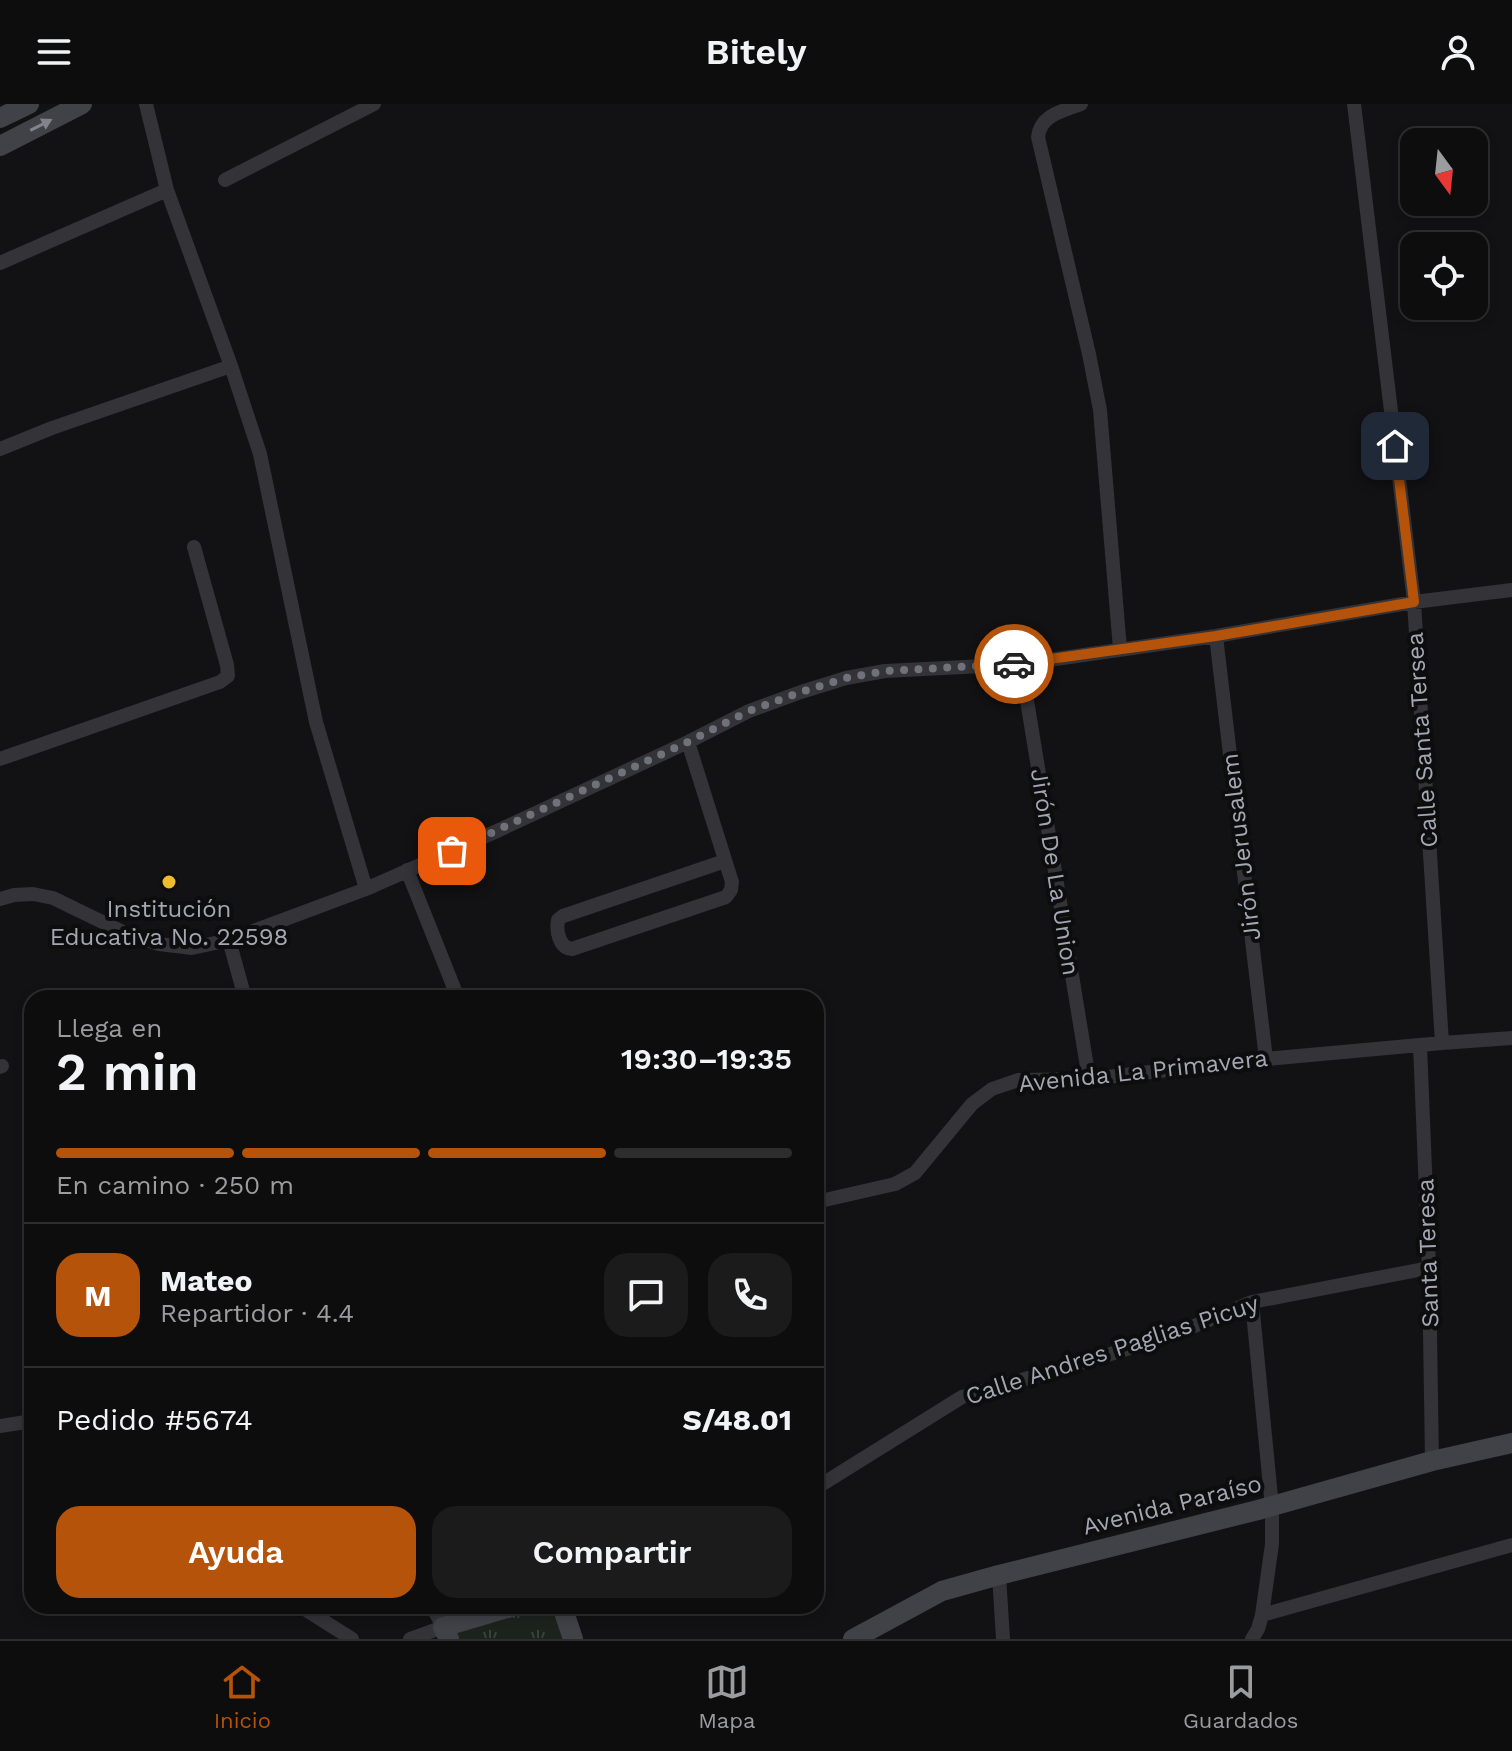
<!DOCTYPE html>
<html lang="es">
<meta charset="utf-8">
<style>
:root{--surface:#0e0d0e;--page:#1c1b1c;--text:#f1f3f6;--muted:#9b9c9e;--line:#2e2d2e;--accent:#b45309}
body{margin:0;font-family:"Work Sans",sans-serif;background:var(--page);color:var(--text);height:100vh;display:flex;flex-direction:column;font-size:30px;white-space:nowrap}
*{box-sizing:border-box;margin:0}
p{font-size:26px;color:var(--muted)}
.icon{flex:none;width:44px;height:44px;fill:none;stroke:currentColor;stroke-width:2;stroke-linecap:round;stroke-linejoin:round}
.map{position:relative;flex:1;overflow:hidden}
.sheet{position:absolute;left:24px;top:886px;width:800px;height:624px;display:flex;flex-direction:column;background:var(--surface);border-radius:24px;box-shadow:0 4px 12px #0003,0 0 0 2px var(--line)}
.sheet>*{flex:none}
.needle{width:52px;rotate:165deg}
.tools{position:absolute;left:1400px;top:24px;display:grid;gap:16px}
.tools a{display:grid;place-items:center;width:88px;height:88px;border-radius:16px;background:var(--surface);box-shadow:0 4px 12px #0003,0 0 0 2px var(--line);font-size:40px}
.pin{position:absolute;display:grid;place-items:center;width:68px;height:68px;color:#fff;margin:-34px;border-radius:16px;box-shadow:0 4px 12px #0006}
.courier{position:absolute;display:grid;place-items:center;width:80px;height:80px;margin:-40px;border:6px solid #b45309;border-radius:50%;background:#fff;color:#222;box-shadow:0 2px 10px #0007}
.head em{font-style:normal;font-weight:600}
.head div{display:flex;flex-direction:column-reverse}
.head{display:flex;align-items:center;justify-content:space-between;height:136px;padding:0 32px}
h1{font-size:52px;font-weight:600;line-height:60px}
.bar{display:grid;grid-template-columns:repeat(4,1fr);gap:12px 8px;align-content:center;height:96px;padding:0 32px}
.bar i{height:10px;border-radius:6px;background:var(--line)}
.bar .active{background:var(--accent)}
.bar p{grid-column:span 4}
.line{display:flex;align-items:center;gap:20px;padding:0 32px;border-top:2px solid var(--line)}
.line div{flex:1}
.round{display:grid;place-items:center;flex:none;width:84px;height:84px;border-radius:24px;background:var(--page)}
.action{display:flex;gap:16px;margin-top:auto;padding:16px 32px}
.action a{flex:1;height:92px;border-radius:24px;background:var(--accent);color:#fff;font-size:32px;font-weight:600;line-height:92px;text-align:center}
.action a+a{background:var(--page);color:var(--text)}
header{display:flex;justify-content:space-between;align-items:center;height:104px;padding:0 32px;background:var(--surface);font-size:36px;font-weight:600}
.tab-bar{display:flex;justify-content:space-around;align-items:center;height:112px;border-top:2px solid var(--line);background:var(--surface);font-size:22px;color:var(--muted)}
.tab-bar a{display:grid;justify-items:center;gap:4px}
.tab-bar .active{color:var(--accent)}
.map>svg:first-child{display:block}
.grass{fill:url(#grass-tufts)}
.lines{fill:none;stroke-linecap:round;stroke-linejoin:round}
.street{stroke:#333338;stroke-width:14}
.secondary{stroke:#414248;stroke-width:20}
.oneway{fill:#81848e}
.done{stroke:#70727b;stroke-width:8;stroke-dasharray:0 14.4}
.route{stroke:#b45309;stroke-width:10}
.poi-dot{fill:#efba2e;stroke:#0d0d0e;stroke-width:3}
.labels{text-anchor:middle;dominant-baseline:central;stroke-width:8;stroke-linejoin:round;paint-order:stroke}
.street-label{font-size:24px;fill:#a3a7b3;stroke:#0d0d0e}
.poi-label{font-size:24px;fill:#a3a7b3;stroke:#0d0d0e}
</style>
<header><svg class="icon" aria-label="menu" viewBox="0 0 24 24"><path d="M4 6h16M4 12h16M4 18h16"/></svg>Bitely<svg class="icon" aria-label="person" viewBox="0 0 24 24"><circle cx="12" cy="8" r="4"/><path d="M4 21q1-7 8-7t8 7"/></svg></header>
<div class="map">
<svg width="1512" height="1535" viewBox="0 0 1512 1535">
<defs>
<pattern id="grass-tufts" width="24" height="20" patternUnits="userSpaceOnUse" patternTransform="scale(2)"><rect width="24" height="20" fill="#1c231d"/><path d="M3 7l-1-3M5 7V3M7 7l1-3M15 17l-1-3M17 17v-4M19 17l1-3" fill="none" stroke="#3a403b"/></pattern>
</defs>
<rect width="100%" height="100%" fill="#121113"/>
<!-- grass -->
<path class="grass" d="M537,1502H556L567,1535H457L453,1528Z"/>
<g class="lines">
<!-- street -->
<path class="street" d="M146,0L167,86L231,262L260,350L316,618L366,785
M1081,0C1063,7 1040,11 1038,33L1089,250L1100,306L1120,545
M1354,0L1414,498L1442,939
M225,76L374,0
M0,159L167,86
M0,345L52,324L231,262
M1216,532L1266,955
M1021,560L1089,975
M688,638L732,778L731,786L726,793L572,845C559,844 556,827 558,816L563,812L725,757
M0,655L220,578L228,572L227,561L194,443
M407,766L458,894
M0,795L14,791L33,790L53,794L125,829L159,840L192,844L229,836L366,785L497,727L688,638L749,607L801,588L846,574L885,567L1021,560L1216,532L1414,498L1512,486
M229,836L245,894
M1420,941L1429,1164L1432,1357
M0,963L2,962
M816,1098L895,1080L915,1069L972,1000L992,985L1018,976L1089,975L1266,955L1442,939L1512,934
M1252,1198L1272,1403V1440L1262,1511L1258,1525L1252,1535
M0,1322L32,1317
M816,1384L962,1293L1088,1257L1175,1230L1252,1198L1429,1164
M999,1471L1003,1535
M300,1502L352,1535
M1262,1511L1512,1441
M410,1535L443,1523L432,1502"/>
<!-- secondary -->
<path class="secondary" d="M0,14L29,0
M0,42L82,0
M562,1502L573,1535
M449,1535L443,1523L514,1502
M853,1535L942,1487L999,1471L1258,1406L1432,1357L1512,1339"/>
</g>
<!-- one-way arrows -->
<defs><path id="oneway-solid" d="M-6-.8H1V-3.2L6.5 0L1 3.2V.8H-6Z" transform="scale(2)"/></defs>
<use class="oneway" href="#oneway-solid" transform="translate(41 21) rotate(-27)"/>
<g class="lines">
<!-- done -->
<path class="done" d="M452,747L688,638L749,607L801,588L846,574L885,567L1014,560"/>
<!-- route -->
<path class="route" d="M1014,560L1216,532L1414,498L1395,342"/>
</g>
<!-- markers -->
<circle class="poi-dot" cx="169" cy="778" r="8"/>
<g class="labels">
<!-- street labels -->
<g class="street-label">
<text transform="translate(1422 636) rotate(-94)">Calle Santa Tersea</text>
<text transform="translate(1241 743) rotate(-97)">Jirón Jerusalem</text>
<text transform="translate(1055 768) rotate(81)">Jirón De La Union</text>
<text transform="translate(1143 967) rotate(-6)">Avenida La Primavera</text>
<text transform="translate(1428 1149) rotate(-92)">Santa Teresa</text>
<text transform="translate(1112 1246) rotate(-18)">Calle Andres Paglias Picuy</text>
<text transform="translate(1172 1401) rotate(-14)">Avenida Paraíso</text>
</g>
<!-- poi labels -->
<g class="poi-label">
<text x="169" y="805">Institución<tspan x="169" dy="28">Educativa No. 22598</tspan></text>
</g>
</g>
</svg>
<div class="tools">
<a><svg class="needle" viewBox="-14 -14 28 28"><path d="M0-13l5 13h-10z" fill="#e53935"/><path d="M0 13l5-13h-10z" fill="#9b9c9e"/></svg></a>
<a><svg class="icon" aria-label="locate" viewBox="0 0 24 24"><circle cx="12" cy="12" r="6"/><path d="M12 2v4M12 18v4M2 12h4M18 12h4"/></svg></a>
</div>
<div class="pin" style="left:452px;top:747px;background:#ea580c"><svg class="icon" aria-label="bag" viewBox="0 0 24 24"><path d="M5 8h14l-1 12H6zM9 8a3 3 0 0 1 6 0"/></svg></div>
<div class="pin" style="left:1395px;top:342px;background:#1f2937"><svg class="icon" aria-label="home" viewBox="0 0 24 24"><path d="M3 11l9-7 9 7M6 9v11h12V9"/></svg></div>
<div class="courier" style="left:1014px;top:560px"><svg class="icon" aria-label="car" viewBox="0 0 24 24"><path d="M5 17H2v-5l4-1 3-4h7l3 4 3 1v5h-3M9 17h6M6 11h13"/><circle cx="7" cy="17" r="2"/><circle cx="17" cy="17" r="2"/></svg></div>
<section class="sheet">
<div class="head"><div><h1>2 min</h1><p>Llega en</p></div><em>19:30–19:35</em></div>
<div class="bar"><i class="active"></i><i class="active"></i><i class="active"></i><i></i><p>En camino · 250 m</p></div>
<div class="line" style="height:144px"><b class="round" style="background:var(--accent);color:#fff">M</b><div><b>Mateo</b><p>Repartidor · 4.4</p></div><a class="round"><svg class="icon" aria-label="chat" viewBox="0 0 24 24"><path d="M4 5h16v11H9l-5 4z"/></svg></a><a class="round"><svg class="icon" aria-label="phone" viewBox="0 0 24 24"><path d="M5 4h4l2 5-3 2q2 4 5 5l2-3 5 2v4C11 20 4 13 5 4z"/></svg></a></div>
<div class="line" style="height:104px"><div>Pedido #5674</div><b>S/48.01</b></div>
<div class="action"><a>Ayuda</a><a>Compartir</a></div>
</section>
</div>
<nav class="tab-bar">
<a class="active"><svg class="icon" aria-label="home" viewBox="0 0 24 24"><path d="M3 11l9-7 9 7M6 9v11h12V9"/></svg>Inicio</a>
<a><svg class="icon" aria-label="map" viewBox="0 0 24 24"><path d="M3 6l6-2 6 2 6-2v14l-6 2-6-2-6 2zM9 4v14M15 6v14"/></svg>Mapa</a>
<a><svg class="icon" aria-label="saved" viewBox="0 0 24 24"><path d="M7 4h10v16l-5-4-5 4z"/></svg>Guardados</a>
</nav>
